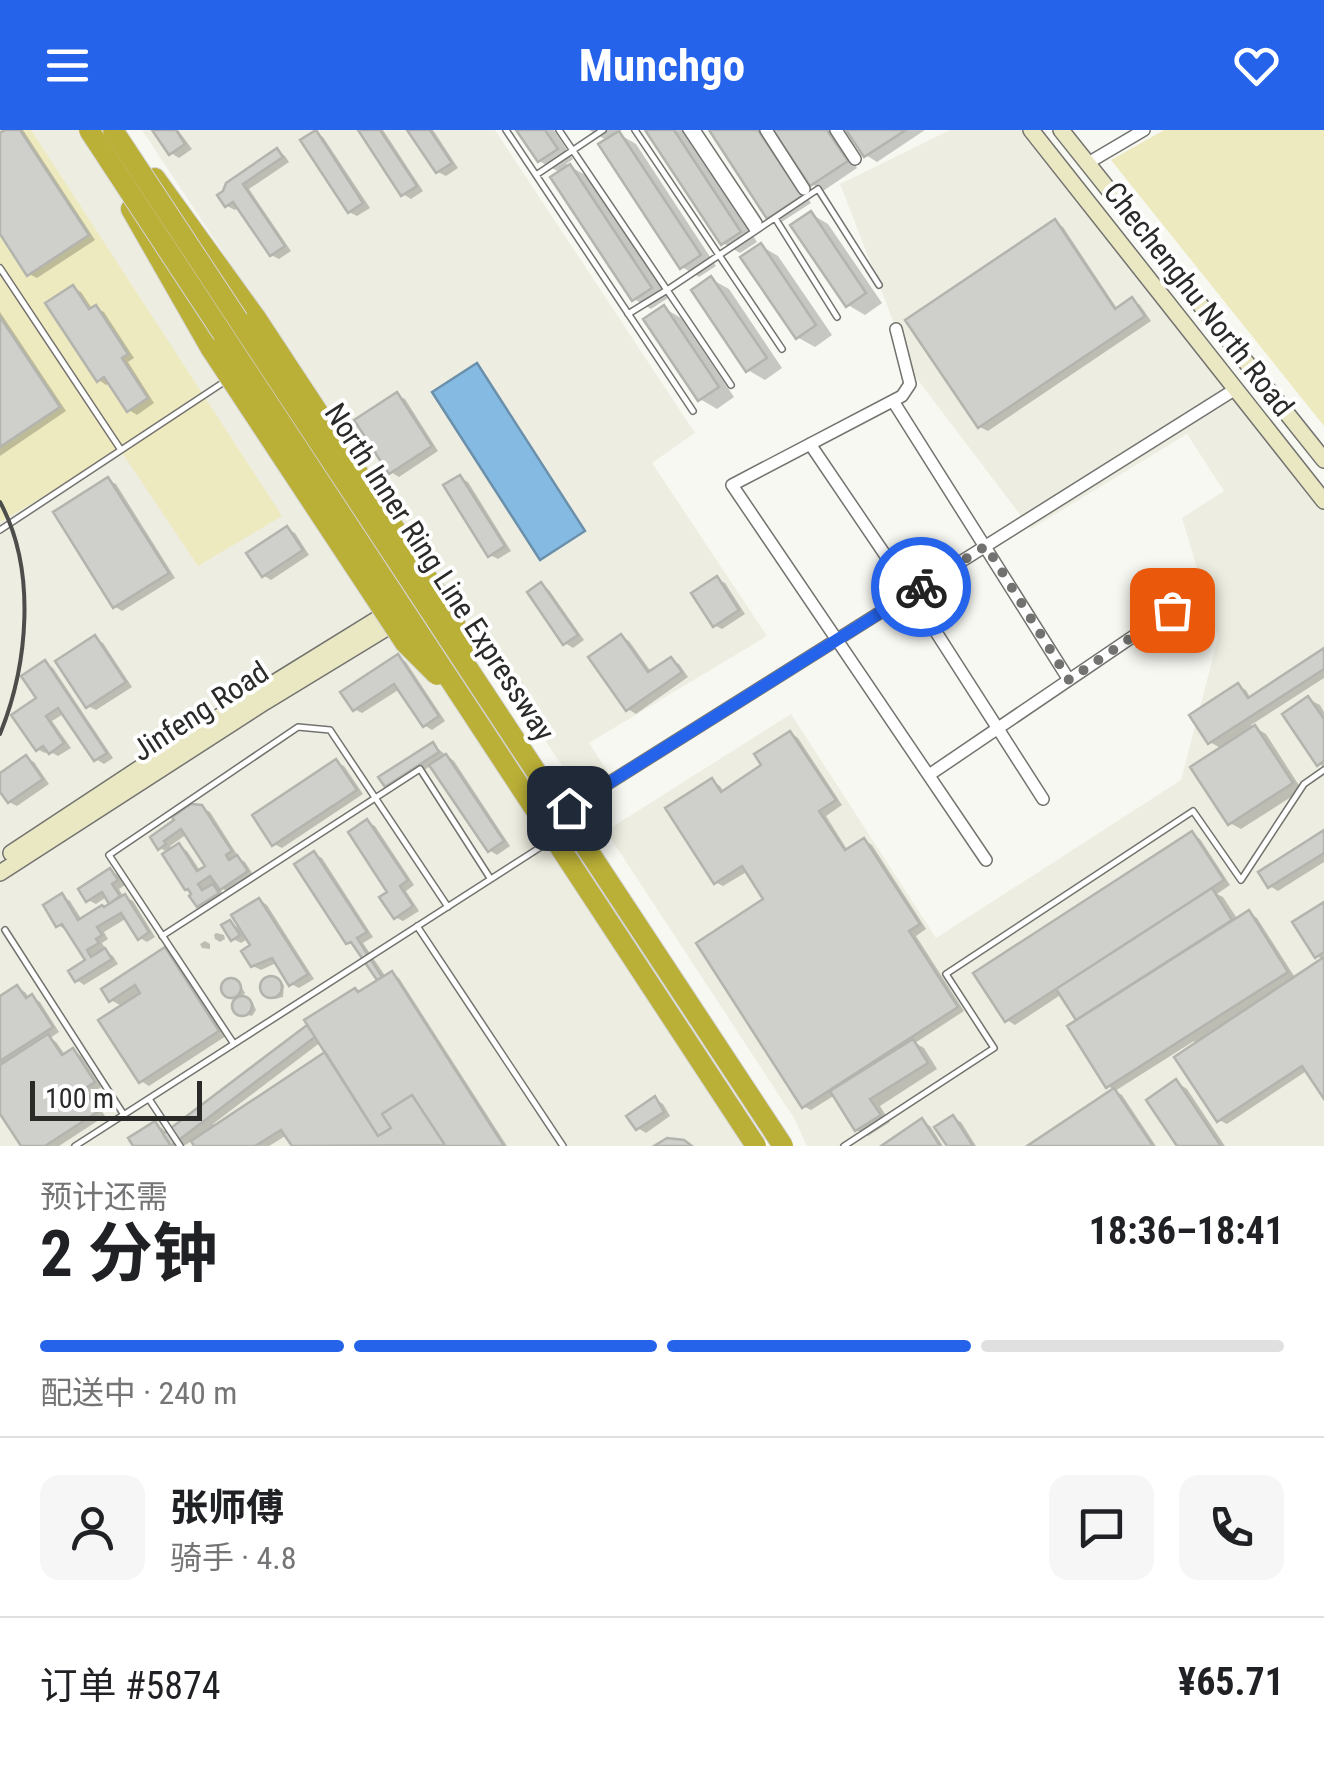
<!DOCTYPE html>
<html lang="zh">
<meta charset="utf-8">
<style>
:root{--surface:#fff;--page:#f6f6f6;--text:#202124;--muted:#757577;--line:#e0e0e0;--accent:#2563eb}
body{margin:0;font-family:"Roboto Condensed","Noto Sans SC",sans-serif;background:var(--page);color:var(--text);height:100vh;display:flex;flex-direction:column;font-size:38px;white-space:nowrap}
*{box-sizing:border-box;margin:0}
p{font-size:32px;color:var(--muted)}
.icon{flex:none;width:55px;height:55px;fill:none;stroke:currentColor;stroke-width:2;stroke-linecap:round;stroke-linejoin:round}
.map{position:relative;height:1016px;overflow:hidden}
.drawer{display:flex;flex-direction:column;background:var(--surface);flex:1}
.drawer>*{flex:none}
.scale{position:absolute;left:30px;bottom:25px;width:172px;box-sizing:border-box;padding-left:10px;border:5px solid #2a2a29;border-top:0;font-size:28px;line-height:35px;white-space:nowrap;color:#2a2a29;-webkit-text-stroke:8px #fff;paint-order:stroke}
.pin{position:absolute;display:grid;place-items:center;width:85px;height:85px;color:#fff;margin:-42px;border-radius:20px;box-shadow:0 5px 15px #0006}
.courier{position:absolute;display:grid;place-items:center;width:100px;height:100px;margin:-50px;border:8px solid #2563eb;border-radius:50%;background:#fff;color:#222;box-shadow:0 2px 12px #0007}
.overview em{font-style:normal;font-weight:700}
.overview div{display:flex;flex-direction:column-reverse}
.overview{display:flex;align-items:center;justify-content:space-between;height:170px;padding:0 40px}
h1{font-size:65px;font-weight:700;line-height:75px}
.bar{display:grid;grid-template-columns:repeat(4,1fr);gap:15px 10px;align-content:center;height:120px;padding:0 40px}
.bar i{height:12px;border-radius:8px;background:var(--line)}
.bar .current{background:var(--accent)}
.bar p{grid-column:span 4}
.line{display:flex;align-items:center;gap:25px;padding:0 40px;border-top:2px solid var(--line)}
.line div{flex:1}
.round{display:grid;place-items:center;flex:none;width:105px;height:105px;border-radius:20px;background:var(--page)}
header{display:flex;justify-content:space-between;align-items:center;height:130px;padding:0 40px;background:var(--accent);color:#fff;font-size:45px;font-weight:700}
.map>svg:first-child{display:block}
.built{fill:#eeede1}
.green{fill:#eeeabf}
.water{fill:#85bbe3;stroke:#6a90ab;stroke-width:2.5}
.shadow{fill:#0003;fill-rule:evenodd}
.building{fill:#cfcfcb;stroke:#b4b4af;stroke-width:2.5}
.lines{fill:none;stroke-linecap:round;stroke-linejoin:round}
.lane-casing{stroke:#73736f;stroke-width:8}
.street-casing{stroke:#73736f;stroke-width:14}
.secondary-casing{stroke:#73736f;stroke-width:18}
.highway-casing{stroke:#d4d4d4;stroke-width:22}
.lane{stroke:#fff;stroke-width:5}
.street{stroke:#fff;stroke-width:11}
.secondary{stroke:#eae7c3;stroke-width:15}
.highway{stroke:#baaf37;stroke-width:20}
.rail{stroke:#4d4d4b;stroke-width:4}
.highway-bridge-casing{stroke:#d4d4d4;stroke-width:22;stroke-linecap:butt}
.highway-bridge{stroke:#baaf37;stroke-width:20}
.done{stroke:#727270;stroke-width:10;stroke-dasharray:0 18}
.route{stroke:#2563eb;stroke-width:12}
.labels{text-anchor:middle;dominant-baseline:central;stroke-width:8;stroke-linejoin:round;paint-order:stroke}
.street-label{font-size:30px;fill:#2a2a29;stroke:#fff}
</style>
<header><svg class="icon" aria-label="menu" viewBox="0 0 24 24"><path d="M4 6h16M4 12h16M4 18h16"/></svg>Munchgo<svg class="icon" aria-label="heart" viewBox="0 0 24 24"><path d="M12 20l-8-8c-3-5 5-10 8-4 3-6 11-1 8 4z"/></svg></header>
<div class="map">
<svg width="1324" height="1016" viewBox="0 0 1324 1016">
<rect width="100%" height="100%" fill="#f8f8f3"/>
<!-- built -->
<path class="built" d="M0,0H101L409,469L394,479L747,1016H0Z
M142,0H495L695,303L652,333L767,506L589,613L613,650L584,669Z
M950,0H1031L1324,371V1016H807L794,988L606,701L791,584L936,808L1181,650L1218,508L1182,388L1224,361L1187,304L1031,399L914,245L840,54Z"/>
<!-- green -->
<path class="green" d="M0,0H31L282,386L198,436L121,321L0,392Z
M1164,0H1324V296L1111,30Z"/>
<!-- water -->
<path class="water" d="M477,233L585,401L540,430L432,262Z"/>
<!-- shadow -->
<path class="shadow" d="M9,0H23L95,110L37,148L29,144L0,100V6Z
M155,0H178L192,19L179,28L171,23Z
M361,0H383L423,61L411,69L403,64Z
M410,0H433L458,38L446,46L438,42Z
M519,0H554L573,29L566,34L587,46L668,168L651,179L634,169L561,43L539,31Z
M589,0H622L617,3L636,14L716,136L699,147L682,137L608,11Z
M648,0H683L757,112L740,123L723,113Z
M712,0H764L811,73L780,93L769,87Z
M776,0H832L857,38L823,61L812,54Z
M849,0H925L877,32L866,25Z
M316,3L323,7L370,78L357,86L349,82Z
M277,21L285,26L289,32L249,59L291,121L279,129L271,125L239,77L235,80L227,76L221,66Z
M811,84L828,94L882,173L865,185L848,175Z
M1055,92L1063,97L1118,180L1132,170L1140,175L1151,191L988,301L980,297Z
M761,116L778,126L832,205L815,217L797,207Z
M711,149L729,159L782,238L765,250L748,240Z
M73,158L81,162L93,180L96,178L104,182L134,228L128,232L154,273L137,285L129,280L111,252L106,255L99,250Z
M664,178L681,188L734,267L717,279L700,269Z
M0,182L66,281L0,326Z
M397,265L405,269L438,321L399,347L391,342Z
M460,348L468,352L511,421L498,429L490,425Z
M108,350L116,354L175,448L122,481L114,476Z
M287,399L295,403L309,425L271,450L263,445Z
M717,449L725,453L745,484L722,499L714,495Z
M542,455L549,460L584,510L573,518L565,513Z
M621,507L629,511L652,543L671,530L679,534L688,547L636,584L628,579Z
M95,508L103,513L132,557L96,580L88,576Z
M1324,521V548L1251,595L1266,604L1302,660L1241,699L1230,693L1222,619L1210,612L1238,556L1246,560L1251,569Z
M398,527L406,532L445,591L432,600L424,595L400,559L362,583L354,579Z
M45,533L53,538L113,628L104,634L96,629L65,583L52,591L71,618L58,626L49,621L45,623L37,619L39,569Z
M1308,569L1320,575L1324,582V637L1319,634Z
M791,603L798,608L842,675L826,686L848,721L864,710L872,715L926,799L916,806L964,881L915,913L924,918L937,939L880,976L890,992L868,1006L857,1000L835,965L811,980L803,976L767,770L748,741L723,756L715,752L712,651L720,656L724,662L765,636Z
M433,615L454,631L510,716L497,725L489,720L432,635L394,660L386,655Z
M26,628L34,632L49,654L17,676L9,672L0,658V646Z
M336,632L344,636L363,664L282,718L274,714Z
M201,677L210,682L238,726L237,727L245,732L254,746L229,762L221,758L217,750L210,755L221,761L225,768L206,780L198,775L169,723L160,718L153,707ZM187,704L209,737L201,742L187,721L179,716L173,720L170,716Z
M367,692L375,696L414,755L406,761L419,781L403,791L395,787L391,762Z
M1324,703V732L1278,761L1270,756Z
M1192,704L1200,709L1230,755L1217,764L1223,767L1238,790L1249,783L1257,788L1296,849L1324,830L1317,826L1324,775V965L1308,940L1227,994L1219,990L1194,911L1115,961L1122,965L1156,1016H1032L1115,960L1108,956L1079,891L1062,864L1015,895L1007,890Z
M314,724L322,728L373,807L363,813L386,847L392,844L399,848L507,1016H295L287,1005L269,1016H197L193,1010L184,1016H135L155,994L163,999L167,1004L310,895L380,851L357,816L348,812ZM321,912L328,923L215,998L213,994Z
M110,741L118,745L125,755L119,759L123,766L133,771L155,807L147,812L140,808L127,788L104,802L108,809L102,813L105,818L102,820L113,826L118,834L84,855L77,850L88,831L66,800L58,795L62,766L70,771L82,790L105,779L113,774L108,766L96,774L88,770Z
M259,770L267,775L314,849L299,858L291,854L278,832L261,840L253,836L254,816L249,808L241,813L233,809L230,793L244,801Z
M216,803L224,805L225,809L220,812L215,809L214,805Z
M205,811L210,814V819L202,818L200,814Z
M165,820L173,825L226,906L149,956L141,951L123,877L111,870Z
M275,849L284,855L283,867L275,869L263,859L265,851Z
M232,851L241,856L245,863L241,869L253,873L256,880L252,886L239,883L234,875L236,869L224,862L225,854Z
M17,858L25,862L30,869L32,867L40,872L59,902L50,908L56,912L66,926L73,921L81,926L101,957L91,964L105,986L59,1016H24L0,979V869Z
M1176,952L1187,959L1225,1016H1180Z
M655,969L663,974L670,986L646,1003L638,998Z
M953,988L961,992L976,1016H950Z
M922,991L930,996L943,1016H885Z"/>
<!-- building -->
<path class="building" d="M5,0H20L89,105L27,146L0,104V3Z
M152,0H176L185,14L169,25Z
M316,0L363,73L348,83L300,10Z
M358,0H380L417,56L401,66Z
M407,0H430L452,33L436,43Z
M516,0H545L558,19L538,32Z
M645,0H674L741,102L721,115Z
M709,0H758L802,66L767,89Z
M773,0H827L848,31L810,56Z
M846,0H906L864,27Z
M619,1L701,125L680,139L598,14Z
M277,18L283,27L243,54L285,116L270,126L233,72L225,77L217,65L223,61L226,53Z
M570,34L652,158L632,171L550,47Z
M811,81L866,163L846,177L790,95Z
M1055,89L1115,179L1132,167L1145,186L978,298L905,190Z
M761,113L816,195L796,209L740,127Z
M711,146L767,228L746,242L691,160Z
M73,155L89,179L96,175L128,224L122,228L148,268L127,282L104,247L97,252L45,173Z
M664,175L719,257L698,271L643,189Z
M0,187L60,277L0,317Z
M397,262L432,316L389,344L354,290Z
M460,345L505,416L488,427L443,355Z
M108,347L169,443L113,478L53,382Z
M287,396L303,420L262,447L246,423Z
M717,446L739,480L713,497L691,463Z
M541,452L578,505L563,515L527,462Z
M621,504L648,542L671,527L682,542L626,581L588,527Z
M95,505L126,552L86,578L55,531Z
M1324,518V539L1208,614L1189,585L1238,553L1248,568Z
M398,524L439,586L423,597L394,554L353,581L340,562Z
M45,530L107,623L94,631L58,578L46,586L64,613L49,624L43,616L36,621L11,585L36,568L21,546Z
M1308,566L1324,589V631L1317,636L1282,584Z
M1255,595L1293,653L1228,695L1190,637Z
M790,601L836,670L819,681L845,720L864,708L920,794L909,801L958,877L802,978L696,813L763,769L742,736L714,754L665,678L712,648L721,662L761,635L754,624Z
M433,612L439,622L385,657L378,647Z
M446,624L504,711L488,722L429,635Z
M26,625L43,649L8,673L0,662V643Z
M336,629L357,660L272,716L252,685Z
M191,674L202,675L232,721L226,725L229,730L237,725L248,741L220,760L210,746L198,754L202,760L213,754L219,763L197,777L189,766L191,764L188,759L185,760L162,724L179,713L197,741L205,736L181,699L164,711L166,714L158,720L150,707L174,690L172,687Z
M367,689L408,750L400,756L413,776L394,789L379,767L387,762L348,702Z
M1324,700V723L1268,758L1258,742Z
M1192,701L1224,750L1005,892L973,843Z
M314,721L367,802L357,808L382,847L377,850L351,812L346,814L294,734Z
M110,738L118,750L112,754L120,766L109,774L102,762L86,772L78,759Z
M1212,758L1232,790L1076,890L1056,859Z
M62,763L78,790L102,775L104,777L125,764L149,802L138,810L121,783L97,797L102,805L96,809L99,813L87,820L91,827L105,818L112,829L75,852L68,841L85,830L62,794L56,797L43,775Z
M259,768L308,844L289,856L272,828L251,837L241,821L250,815L231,785Z
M1324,772V822L1315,828L1292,792Z
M1249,780L1288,842L1106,958L1067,896Z
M230,790L240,805L231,811L221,795Z
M165,817L219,901L139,953L98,890L140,863L135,855L109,872L101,859Z
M1324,827V969L1302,936L1217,992L1174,927Z
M392,841L504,1016H443L445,1015L412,965L382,984L391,998L378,1006L304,890L355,858L358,862Z
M260 857a11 11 0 1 1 22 0a11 11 0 1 1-22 0Z
M221 858a10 10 0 1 1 20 0a10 10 0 1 1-20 0Z
M17,855L26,868L32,864L53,897L0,931V866Z
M232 876a10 10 0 1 1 20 0a10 10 0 1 1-20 0Z
M307,895L315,907L171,1016L163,1004Z
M48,904L62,925L73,918L95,952L84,959L99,981L45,1016H21L0,984V935Z
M913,909L928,933L870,969L881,985L855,1001L830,961Z
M325,922L378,1006L391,998L382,984L412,965L445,1015L292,1016L281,1000L255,1016H194L191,1011Z
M1176,949L1221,1016H1177L1146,970Z
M1114,958L1153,1016H1027Z
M655,966L664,982L636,1000L626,986Z
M953,985L973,1016H947L934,997Z
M922,988L940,1016H881Z
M155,991L171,1016H133L128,1008Z
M667,1008L684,1010L692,1016H654Z"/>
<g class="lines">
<defs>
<path id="lane" d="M506,0L693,281
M559,0L667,160L818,59L879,155
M635,0L782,219
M686,0L754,102
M536,45L603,0
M775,88L837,187
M0,138L121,320
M628,184L667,160L731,255
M0,400L224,252
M417,796L563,1016
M5,800L124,985
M162,806L420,639L490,748
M234,914L109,725L298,597L330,600L448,777
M149,969L180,1016
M75,1016L547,713
M844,1016L994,918L946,844L1193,681L1241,750L1304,654L1324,640"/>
<path id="street" d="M694,0L756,93
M766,0L804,59
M836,0L855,29
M1088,33L1144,0
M896,199L910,254L902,266L732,355L986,730
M893,271L1069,550
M810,314L911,463L1043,669
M929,645L1172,480
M569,678L1234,260"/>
<path id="secondary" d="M1031,0L1324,371
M1061,0L1324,330
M11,723L196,601L392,480
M0,743L265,572L398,491"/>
<path id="highway" d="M155,48L256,188
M131,79L211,219"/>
</defs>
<!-- lane casing -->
<use href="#lane" class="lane-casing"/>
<!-- street casing -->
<use href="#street" class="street-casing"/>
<!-- secondary casing -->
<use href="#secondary" class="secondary-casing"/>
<!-- highway casing -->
<use href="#highway" class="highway-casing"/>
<!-- lane -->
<use href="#lane" class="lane"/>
<!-- street -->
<use href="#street" class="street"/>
<!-- secondary -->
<use href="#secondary" class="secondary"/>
<!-- highway -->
<use href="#highway" class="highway"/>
<!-- rail -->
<path class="rail" d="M0,372C37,440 28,535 0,604"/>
<defs>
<path id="highway-bridge" d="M89,0L756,1016
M113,0L783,1016
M256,188L451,484L464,516
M211,219L405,513L437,545"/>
</defs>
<!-- highway-bridge casing -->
<use href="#highway-bridge" class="highway-bridge-casing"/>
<!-- highway-bridge -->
<use href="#highway-bridge" class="highway-bridge"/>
</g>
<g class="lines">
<!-- done -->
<path class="done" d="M921,457L986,416L1069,550L1172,480"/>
<!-- route -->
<path class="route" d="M569,678L921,457"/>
</g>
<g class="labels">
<!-- street labels -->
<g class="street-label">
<text transform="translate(1199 169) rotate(52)">Chechenghu North Road</text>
<text transform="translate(440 442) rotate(57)">North Inner Ring Line Expressway</text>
<text transform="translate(200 581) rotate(-33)">Jinfeng Road</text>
</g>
</g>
</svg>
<div class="scale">100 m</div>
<div class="pin" style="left:1172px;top:480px;background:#ea580c"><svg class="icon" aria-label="bag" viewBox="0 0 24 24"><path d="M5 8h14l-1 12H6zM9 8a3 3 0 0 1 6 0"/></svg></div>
<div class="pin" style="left:569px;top:678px;background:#1f2937"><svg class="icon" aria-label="home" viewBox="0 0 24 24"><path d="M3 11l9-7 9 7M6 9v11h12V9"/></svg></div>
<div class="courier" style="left:921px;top:457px"><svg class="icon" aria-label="bike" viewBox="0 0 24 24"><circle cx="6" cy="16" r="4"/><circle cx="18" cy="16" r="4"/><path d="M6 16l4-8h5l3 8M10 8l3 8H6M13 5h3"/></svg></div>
</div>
<section class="drawer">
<div class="overview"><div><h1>2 分钟</h1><p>预计还需</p></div><em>18:36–18:41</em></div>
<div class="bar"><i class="current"></i><i class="current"></i><i class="current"></i><i></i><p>配送中 · 240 m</p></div>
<div class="line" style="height:180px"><a class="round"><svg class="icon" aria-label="person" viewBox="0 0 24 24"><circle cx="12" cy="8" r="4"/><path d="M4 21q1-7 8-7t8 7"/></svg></a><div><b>张师傅</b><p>骑手 · 4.8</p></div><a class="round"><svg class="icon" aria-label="chat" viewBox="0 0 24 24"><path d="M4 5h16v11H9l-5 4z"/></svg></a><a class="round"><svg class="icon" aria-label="phone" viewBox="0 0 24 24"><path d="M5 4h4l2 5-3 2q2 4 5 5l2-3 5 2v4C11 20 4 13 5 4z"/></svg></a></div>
<div class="line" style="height:130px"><div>订单 #5874</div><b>¥65.71</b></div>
</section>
